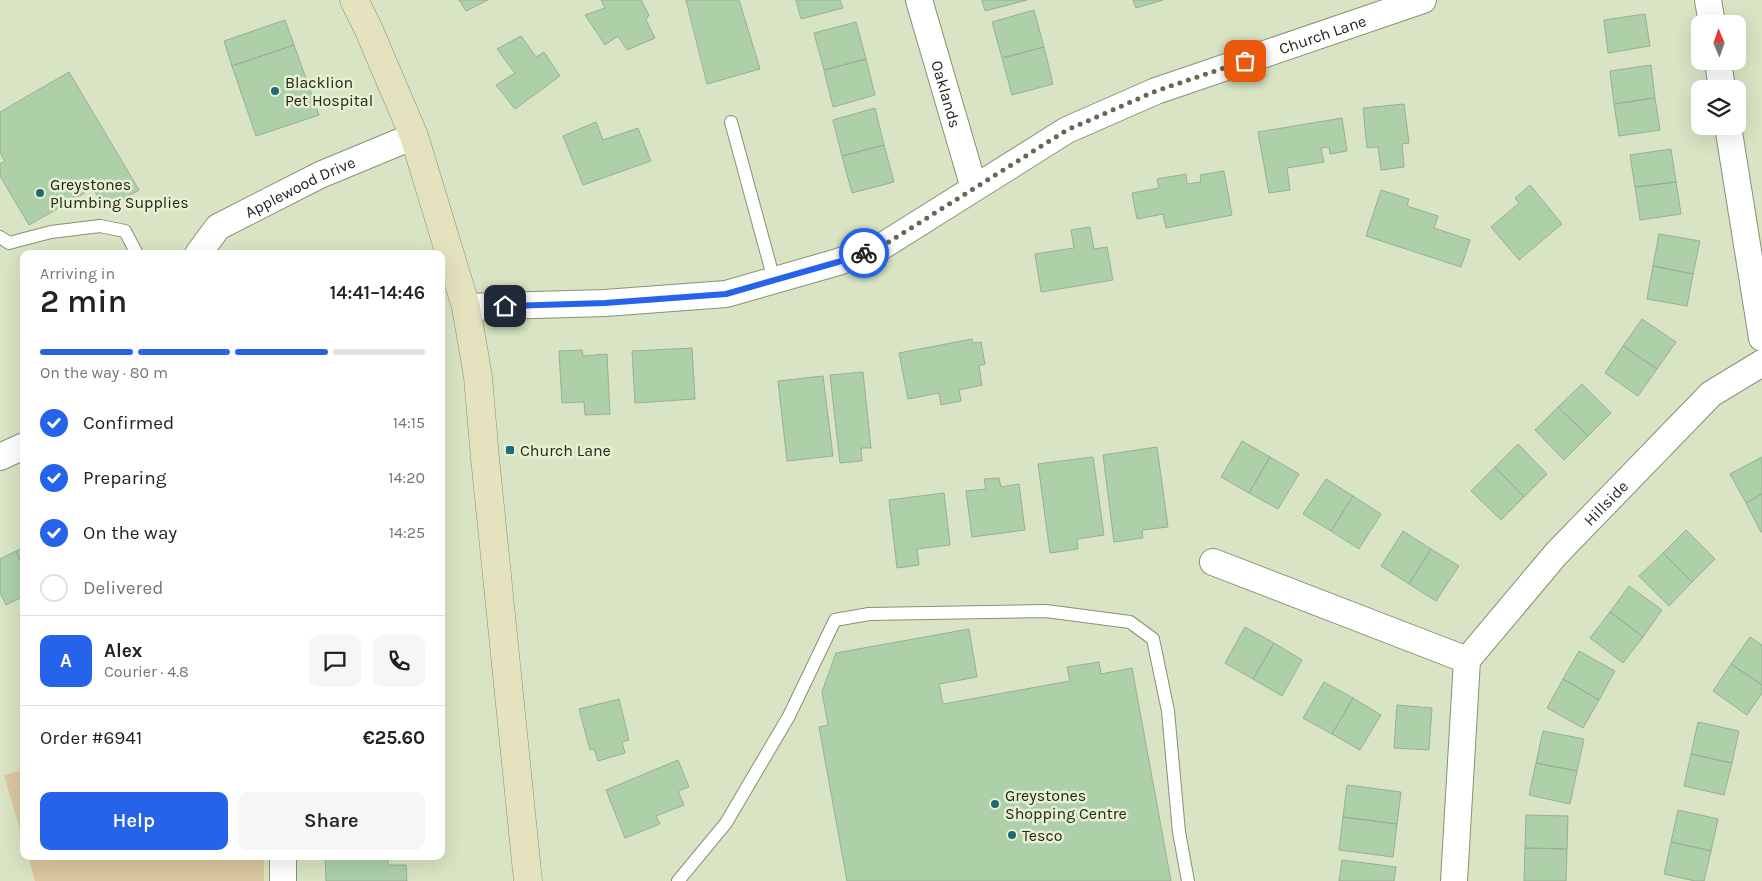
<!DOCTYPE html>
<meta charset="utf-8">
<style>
:root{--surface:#fff;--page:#f6f6f6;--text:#222;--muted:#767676;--line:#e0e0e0;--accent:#2563eb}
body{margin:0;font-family:Karla,sans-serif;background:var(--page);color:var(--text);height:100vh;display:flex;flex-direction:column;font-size:19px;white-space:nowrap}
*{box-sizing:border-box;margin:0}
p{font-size:16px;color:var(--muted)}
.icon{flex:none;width:28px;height:28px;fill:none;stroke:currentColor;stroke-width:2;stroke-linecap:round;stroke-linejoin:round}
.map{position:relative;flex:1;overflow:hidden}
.panel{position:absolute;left:20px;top:250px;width:425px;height:610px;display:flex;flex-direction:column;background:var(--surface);border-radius:10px;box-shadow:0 5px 20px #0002}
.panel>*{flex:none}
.needle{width:32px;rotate:358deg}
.buttons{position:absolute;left:1691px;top:15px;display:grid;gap:10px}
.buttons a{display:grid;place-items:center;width:55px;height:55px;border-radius:10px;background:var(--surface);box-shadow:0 5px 20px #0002;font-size:25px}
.pin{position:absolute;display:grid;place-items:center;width:42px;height:42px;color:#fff;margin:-21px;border-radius:10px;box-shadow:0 2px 8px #0006}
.courier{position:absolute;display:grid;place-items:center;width:50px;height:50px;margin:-25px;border:4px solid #2563eb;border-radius:50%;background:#fff;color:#222;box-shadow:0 1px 6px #0007}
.headline em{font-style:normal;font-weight:600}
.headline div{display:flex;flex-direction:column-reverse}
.headline{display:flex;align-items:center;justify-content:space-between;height:85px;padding:0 20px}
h1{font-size:32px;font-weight:600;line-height:38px}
.bar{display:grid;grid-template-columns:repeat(4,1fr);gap:8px 5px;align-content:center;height:60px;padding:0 20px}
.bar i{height:6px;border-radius:4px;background:var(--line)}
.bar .active{background:var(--accent)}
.bar p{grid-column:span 4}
.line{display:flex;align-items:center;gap:12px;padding:0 20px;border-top:1px solid var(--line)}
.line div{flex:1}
.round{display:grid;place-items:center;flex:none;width:52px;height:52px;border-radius:10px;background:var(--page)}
ol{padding:0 20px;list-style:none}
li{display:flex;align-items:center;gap:15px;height:55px}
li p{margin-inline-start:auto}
li .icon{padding:5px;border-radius:50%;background:var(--accent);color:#fff;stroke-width:4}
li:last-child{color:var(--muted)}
li i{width:28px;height:28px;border:2px solid var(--line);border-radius:50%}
.action{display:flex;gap:10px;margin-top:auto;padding:10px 20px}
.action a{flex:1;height:58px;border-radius:10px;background:var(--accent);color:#fff;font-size:20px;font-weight:600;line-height:58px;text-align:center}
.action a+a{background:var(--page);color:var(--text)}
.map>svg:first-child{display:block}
.green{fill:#dac79f}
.building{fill:#add0a9;stroke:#98af95}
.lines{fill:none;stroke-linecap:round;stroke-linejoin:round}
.lane-casing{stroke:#889274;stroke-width:14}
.street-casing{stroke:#889274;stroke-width:28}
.secondary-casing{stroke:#889274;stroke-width:29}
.lane{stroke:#fff;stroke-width:12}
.street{stroke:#fff;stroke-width:26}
.secondary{stroke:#e5e2bf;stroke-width:28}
.done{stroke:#626956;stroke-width:5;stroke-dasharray:0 9}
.route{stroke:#2563eb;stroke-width:6}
.poi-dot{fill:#226877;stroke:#e5f1d0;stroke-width:2}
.labels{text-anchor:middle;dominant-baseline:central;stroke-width:5;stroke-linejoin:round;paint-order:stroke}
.street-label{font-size:16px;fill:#23271b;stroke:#e5f1d0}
.poi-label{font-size:16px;fill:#23271b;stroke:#e5f1d0;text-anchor:start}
</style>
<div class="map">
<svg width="1762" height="881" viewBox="0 0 1762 881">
<rect width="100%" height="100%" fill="#d8e4c3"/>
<!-- green -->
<path class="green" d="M24,770V843L4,775Z
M28,856H264V881H35Z"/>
<!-- building -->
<path class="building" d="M459,0H488L466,11Z
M601,0H641L649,15L646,20L655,38L627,50L618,36L605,45L585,15L605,8Z
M686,0H739L760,69L707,84Z
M796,0H840L843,8L801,19Z
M982,0H1027L985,11Z
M1133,0H1163L1136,8Z
M1034,10L1044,47L1002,58L992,22Z
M1645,14L1650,46L1608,53L1604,20Z
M285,20L294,45L232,66L224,41Z
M856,22L866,59L824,70L814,33Z
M521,36L536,57L544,52L560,76L515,109L496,85L515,73L497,49Z
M294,45L319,115L256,136L232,66Z
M1044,47L1053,84L1012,95L1002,58Z
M866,59L875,95L833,107L824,70Z
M1651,65L1655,98L1614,104L1610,71Z
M69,72L139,190L105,210L93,188L29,225L0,176V164L5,161L0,153V112Z
M1655,98L1660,130L1619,136L1614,104Z
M1404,104L1409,143L1402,144L1404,167L1381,170L1378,147L1367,148L1363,108Z
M875,108L884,145L842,156L833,120Z
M1342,118L1347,151L1330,154L1329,147L1321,148L1324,162L1287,168L1290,190L1269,193L1258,132Z
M596,122L603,140L638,128L651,161L583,185L563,136Z
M884,145L894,182L852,193L842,156Z
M1671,149L1676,182L1635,187L1630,155Z
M1224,171L1232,215L1166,228L1163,214L1137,219L1132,193L1159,188L1157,179L1186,174L1187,184L1201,182L1200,175Z
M1676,182L1681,214L1640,220L1635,187Z
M1530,185L1562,224L1519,260L1491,227L1519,203L1515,198Z
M1381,190L1409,199L1407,206L1438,216L1434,228L1470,240L1461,267L1366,236Z
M1090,227L1094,249L1107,247L1113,280L1041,292L1035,254L1074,248L1071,230Z
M1659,234L1700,241L1693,274L1653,266Z
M1653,266L1693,274L1687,306L1647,299Z
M1642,319L1676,342L1657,369L1623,346Z
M972,339L973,343L981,342L985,364L979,366L982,385L959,390L961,401L941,405L939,393L908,399L899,353Z
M1623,346L1657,369L1638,396L1605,373Z
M692,348L695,399L635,403L632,351Z
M582,350L583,356L607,354L610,414L585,415L584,402L562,403L559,351Z
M863,372L871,448H861L862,461L840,463L830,375Z
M823,376L833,456L787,461L778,381Z
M1582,384L1611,413L1588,436L1558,407Z
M1558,407L1588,436L1564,460L1535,430Z
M1242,441L1270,457L1249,493L1221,477Z
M1518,444L1547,474L1524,497L1495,467Z
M1157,447L1168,527L1142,530L1143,538L1114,542L1103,455Z
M1093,457L1104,535L1077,539L1078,549L1050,553L1038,464Z
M1270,457L1299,474L1278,509L1249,493Z
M1762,457V494L1746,503L1730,474Z
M1495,467L1524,497L1501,520L1471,491Z
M999,478L1001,487L1019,484L1025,530L972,537L966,491L986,489L984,479Z
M1326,479L1353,496L1331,531L1303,514Z
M944,493L950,545L917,549L919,565L897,568L889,500Z
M1762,494V532H1761L1746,503Z
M1353,496L1381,514L1359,549L1331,531Z
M1686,530L1715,559L1692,582L1663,553Z
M1403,531L1431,549L1409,584L1381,566Z
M24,548V568L16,551Z
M1431,549L1459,566L1436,601L1409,584Z
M16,551L24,568V596L6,605L0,593V559Z
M1663,553L1692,582L1669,606L1639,576Z
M1629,586L1662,610L1643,637L1610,612Z
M1610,612L1643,637L1623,663L1590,638Z
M1245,627L1274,643L1253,679L1225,663Z
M969,629L977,677L939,684L943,704L1070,681L1067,667L1099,662L1101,674L1132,668L1171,881H847L819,727L828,725L822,692L836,653Z
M1750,637L1762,645V685L1731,664Z
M1274,643L1302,660L1282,696L1253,679Z
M1579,651L1615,671L1599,700L1563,679Z
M1731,664L1762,685V693L1747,715L1713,691Z
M1563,679L1599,700L1583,728L1547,708Z
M1324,682L1353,698L1332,734L1303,718Z
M1353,698L1381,715L1360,750L1332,734Z
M619,699L629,740L622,742L625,753L598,761L594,749L590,750L579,709Z
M1397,705L1432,708L1429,750L1394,748Z
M1698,722L1739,731L1732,763L1691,754Z
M1543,731L1584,739L1577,771L1536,763Z
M1691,754L1732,763L1724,795L1684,786Z
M678,760L689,787L678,791L684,805L656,816L660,824L625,838L606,790Z
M1536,763L1577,771L1570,804L1529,795Z
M1347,785L1401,792L1397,824L1343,817Z
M1678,810L1718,819L1711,851L1671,842Z
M1526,815L1568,816L1567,849L1525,848Z
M1343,817L1397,824L1393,857L1339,850Z
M1671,842L1711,851L1704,881H1695L1664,874Z
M1525,848L1567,849L1566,881H1524Z
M325,856H388V865H406L407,881H326Z
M1342,860L1396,867L1394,881H1339Z"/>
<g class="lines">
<defs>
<path id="lane" d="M731,122L774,280
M0,237L9,243L51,232L100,226L125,231L137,254
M678,881L726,823L789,716L835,620L869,614L1046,611L1130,622L1153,639L1168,711L1179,832L1188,881"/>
<g id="street">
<path id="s1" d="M919,0L974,188"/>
<path d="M1708,0L1712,24"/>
<path d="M1718,61L1722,89"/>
<path d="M1728,126L1762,338"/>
<path id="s2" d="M198,254L218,227L320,175L414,136"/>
<path id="s3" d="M466,307L605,303L726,294L838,262L884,245L1067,130L1156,91L1423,0"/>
<path d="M0,457L24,446"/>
<path d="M1213,562L1467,660"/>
<path d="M283,881V856"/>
<path id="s4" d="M1454,881L1467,660L1556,554L1711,394L1762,363"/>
</g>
<path id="secondary" d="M354,0L368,28L414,136L466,307L478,377L485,458L528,881"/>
</defs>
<!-- lane casing -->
<use href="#lane" class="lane-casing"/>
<!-- street casing -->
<use href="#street" class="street-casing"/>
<!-- secondary casing -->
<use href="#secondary" class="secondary-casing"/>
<!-- lane -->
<use href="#lane" class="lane"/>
<!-- street -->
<use href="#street" class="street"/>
<!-- secondary -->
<use href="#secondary" class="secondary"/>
</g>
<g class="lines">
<!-- done -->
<path class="done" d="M864,253L884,245L1067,130L1156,91L1245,61"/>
<!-- route -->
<path class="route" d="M505,306L605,303L726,294L838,262L864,253"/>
</g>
<!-- markers -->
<g class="poi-dot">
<circle cx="275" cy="91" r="5"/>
<circle cx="40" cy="193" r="5"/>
<rect x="505" y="445" width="10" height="10" rx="2.5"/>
<circle cx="995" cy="804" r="5"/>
<circle cx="1012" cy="835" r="5"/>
</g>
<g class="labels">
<!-- street labels -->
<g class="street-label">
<text stroke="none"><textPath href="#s3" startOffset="915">Church Lane</textPath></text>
<text stroke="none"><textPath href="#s1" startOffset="98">Oaklands</textPath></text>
<text stroke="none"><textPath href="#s2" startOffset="125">Applewood Drive</textPath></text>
<text stroke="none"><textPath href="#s4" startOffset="431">Hillside</textPath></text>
</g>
<!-- poi labels -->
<g class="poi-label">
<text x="285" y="82">Blacklion<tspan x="285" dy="18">Pet Hospital</tspan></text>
<text x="50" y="184">Greystones<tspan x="50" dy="18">Plumbing Supplies</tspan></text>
<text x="520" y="450">Church Lane</text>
<text x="1005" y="795">Greystones<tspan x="1005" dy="18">Shopping Centre</tspan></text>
<text x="1022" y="835">Tesco</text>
</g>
</g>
</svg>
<div class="buttons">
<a><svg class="needle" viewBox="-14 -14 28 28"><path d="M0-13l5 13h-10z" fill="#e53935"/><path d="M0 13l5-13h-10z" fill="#767676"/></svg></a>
<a><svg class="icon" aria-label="layers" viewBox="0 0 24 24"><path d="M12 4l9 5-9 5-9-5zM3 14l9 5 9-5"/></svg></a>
</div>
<div class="pin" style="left:1245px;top:61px;background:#ea580c"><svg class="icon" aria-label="bag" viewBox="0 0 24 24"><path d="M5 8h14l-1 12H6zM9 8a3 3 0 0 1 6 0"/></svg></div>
<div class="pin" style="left:505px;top:306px;background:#1f2937"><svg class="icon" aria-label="home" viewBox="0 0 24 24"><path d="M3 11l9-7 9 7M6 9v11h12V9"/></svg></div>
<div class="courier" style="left:864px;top:253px"><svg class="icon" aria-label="bike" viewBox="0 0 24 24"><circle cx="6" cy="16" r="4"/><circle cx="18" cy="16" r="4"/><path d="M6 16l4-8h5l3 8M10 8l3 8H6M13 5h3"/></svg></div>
<section class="panel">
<div class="headline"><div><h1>2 min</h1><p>Arriving in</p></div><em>14:41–14:46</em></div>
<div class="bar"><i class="active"></i><i class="active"></i><i class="active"></i><i></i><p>On the way · 80 m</p></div>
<ol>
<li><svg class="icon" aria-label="check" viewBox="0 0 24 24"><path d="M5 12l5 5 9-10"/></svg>Confirmed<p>14:15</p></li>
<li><svg class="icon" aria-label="check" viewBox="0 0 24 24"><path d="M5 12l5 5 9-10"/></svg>Preparing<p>14:20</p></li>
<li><svg class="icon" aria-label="check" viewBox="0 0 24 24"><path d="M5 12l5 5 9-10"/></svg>On the way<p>14:25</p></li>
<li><i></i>Delivered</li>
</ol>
<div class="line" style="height:90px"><b class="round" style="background:var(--accent);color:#fff">A</b><div><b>Alex</b><p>Courier · 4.8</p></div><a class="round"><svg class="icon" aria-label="chat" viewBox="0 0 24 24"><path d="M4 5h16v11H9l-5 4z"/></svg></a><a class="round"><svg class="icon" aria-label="phone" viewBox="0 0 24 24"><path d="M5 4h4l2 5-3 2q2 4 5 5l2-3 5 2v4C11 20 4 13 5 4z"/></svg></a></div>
<div class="line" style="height:65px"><div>Order #6941</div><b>€25.60</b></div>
<div class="action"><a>Help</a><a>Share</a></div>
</section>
</div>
